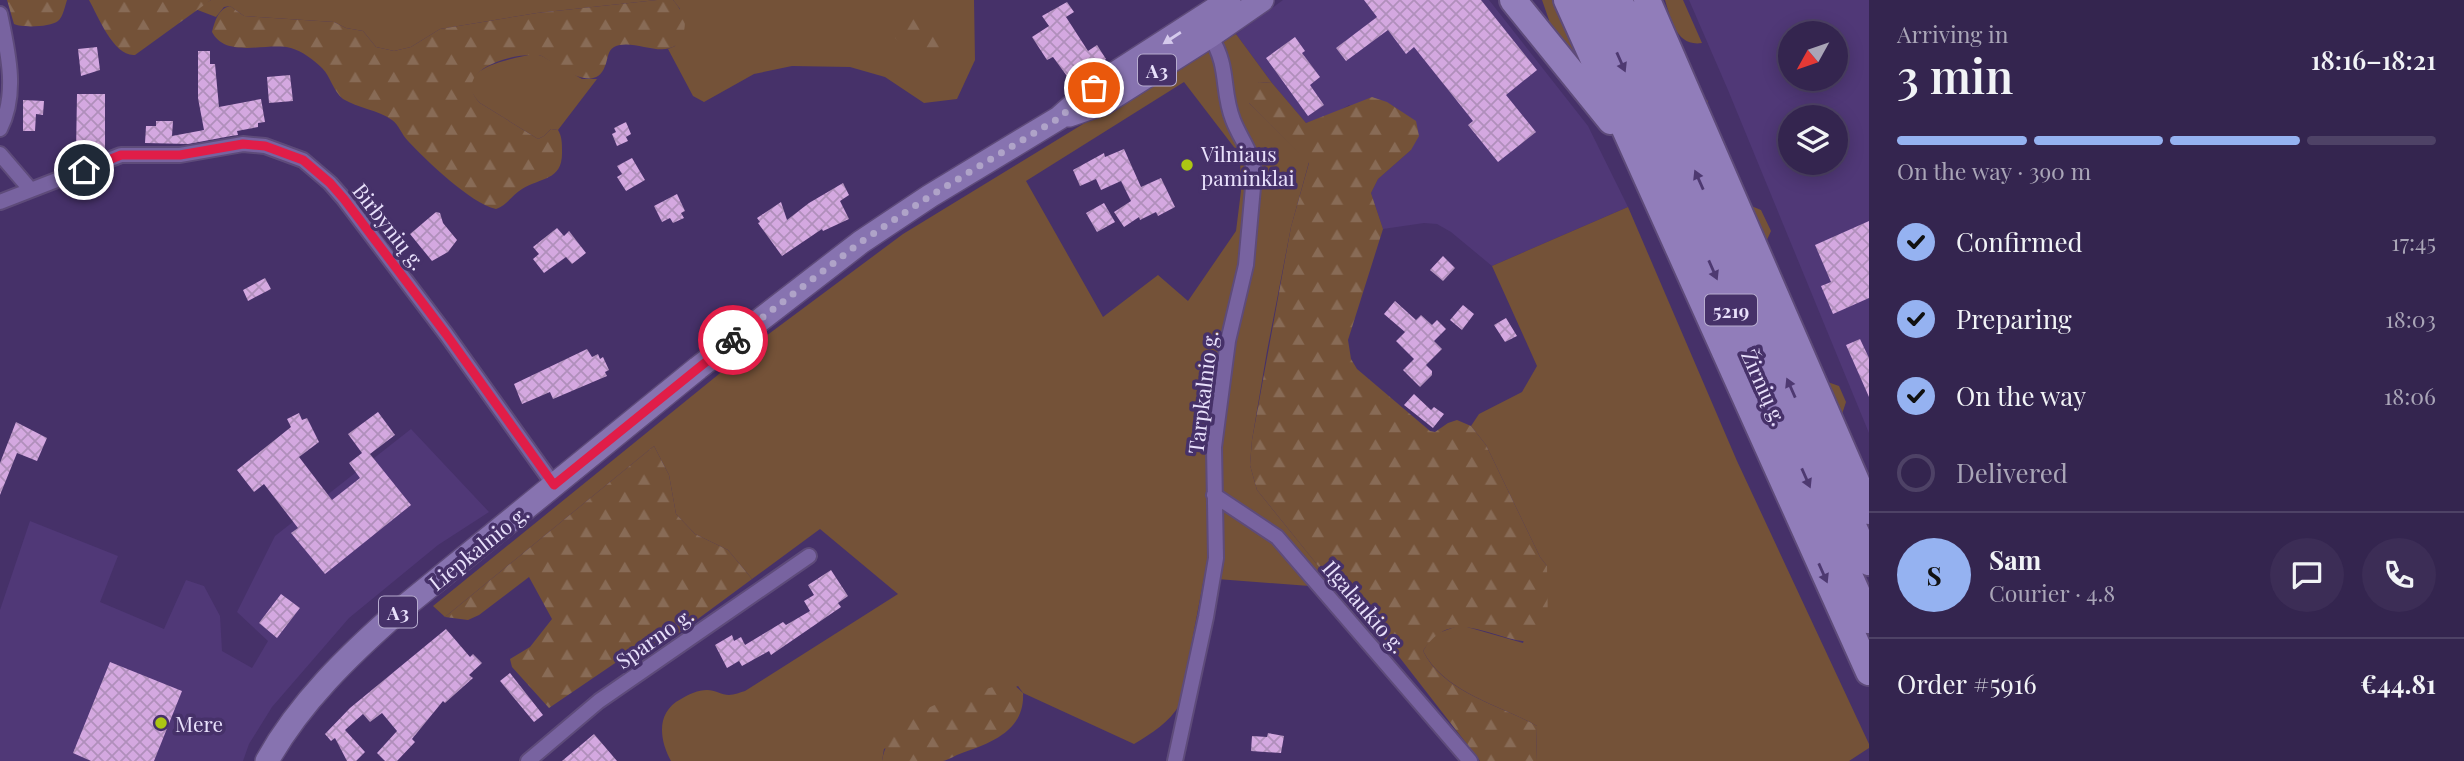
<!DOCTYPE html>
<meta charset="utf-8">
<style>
:root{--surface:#34254f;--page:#3c2d56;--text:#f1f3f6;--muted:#a9a5b7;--line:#4e4266;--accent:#95b2f1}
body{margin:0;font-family:"Playfair Display",serif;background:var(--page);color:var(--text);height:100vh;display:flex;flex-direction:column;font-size:26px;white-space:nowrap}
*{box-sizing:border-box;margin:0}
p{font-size:23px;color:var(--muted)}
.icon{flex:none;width:38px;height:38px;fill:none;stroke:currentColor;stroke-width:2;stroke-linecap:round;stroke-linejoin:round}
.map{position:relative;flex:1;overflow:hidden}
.panel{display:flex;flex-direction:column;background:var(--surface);width:595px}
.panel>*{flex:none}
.needle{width:46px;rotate:230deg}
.buttons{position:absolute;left:1778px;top:21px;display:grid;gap:14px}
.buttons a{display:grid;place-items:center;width:70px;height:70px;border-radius:50%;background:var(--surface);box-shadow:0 4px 18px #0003,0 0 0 2px var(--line);font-size:35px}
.pin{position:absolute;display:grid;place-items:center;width:60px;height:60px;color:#fff;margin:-30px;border:4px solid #fff;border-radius:50%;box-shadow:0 2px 7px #0007}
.courier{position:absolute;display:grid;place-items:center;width:70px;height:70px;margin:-35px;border:5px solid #e11d48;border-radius:50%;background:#fff;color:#222;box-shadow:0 2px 9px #0007}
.headline em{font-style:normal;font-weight:600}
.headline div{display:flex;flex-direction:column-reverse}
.headline{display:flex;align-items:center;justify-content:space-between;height:119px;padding:0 28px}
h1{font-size:46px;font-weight:600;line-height:52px}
.bar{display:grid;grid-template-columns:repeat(4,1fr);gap:10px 7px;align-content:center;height:84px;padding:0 28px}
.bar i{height:9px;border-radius:5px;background:var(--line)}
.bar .on{background:var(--accent)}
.bar p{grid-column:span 4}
.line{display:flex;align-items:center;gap:18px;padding:0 28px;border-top:2px solid var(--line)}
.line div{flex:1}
.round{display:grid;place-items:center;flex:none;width:74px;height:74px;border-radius:37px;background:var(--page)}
ol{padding:0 28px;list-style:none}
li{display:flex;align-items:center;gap:21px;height:77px}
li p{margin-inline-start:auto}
li .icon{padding:7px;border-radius:50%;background:var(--accent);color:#111;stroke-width:4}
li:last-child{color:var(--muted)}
li i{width:38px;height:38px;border:4px solid var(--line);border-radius:50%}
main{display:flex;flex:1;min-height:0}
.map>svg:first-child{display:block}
.built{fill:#503877;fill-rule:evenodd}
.green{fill:#745238;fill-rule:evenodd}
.forest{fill:url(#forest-firs)}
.building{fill:url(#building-cross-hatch)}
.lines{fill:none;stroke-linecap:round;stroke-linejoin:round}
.street-casing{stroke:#5e4b7a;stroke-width:18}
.primary-casing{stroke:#5e4b7a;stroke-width:26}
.highway-casing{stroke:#5e4b7a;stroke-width:30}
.street{stroke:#7863a0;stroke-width:14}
.primary{stroke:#8773b0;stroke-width:23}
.highway{stroke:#917dba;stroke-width:26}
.oneway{fill:#d5caec}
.oneway2{fill:#4e3971}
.done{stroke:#afa3c8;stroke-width:7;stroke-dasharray:0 12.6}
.route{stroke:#e11d48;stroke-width:9}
.poi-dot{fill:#acc613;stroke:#463169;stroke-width:2.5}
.labels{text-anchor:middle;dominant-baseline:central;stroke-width:7;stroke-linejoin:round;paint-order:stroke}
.shield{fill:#463169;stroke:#b7accf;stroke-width:2}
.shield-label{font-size:19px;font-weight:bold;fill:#e8e0fb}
.poi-label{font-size:21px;fill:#e8e0fb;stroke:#463169;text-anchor:start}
.street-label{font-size:21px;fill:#e8e0fb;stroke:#463169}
</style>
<main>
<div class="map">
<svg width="1869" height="761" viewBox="0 0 1869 761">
<defs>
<pattern id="forest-firs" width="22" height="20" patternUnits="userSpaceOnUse" patternTransform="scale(1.75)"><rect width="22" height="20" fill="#745238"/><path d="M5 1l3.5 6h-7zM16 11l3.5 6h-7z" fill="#886b56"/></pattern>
<pattern id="building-cross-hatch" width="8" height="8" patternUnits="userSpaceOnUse" patternTransform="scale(1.75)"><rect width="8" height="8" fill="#d4a8e0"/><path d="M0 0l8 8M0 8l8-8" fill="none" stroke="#b08fbb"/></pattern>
</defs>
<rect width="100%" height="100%" fill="#463169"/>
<!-- built -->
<path class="built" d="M1283,0H1489L1588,126L1628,207L1492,266L1451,232L1437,224L1424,223L1383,229L1371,193L1378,179L1411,150L1349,105L1334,114L1306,123L1272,83L1236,34Z
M1689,0H1869V433L1728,90ZM1790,33H1836V79H1790ZM1790,117H1836V163H1790Z
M411,429L489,512L438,545L349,618L272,707L249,744L243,761H0V610L30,521L118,556L100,602L164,629L186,580L204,586L220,616L222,651L252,668L268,641L237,612L275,536Z"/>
<!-- green -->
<path class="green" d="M211,0H657L537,13L440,29L411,47L394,51L376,47L363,31L346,28L334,22L244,16L230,6L224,7L216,17L195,9Z
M673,0H974L975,60L957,99L924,103L885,77L850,67L792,66L754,74L704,102L693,96L668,49L675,46L680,9Z
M1542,0H1555L1596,91L1545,29L1549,20Z
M1665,0H1683L1702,43C1676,47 1671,19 1665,0Z
M1236,34L1272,83L1259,82L1249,103L1309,162L1291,227L1267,351L1252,440L1250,465L1257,490L1336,588L1204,578L1180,704C1169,723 1152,733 1134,744L1023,693L1018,686L884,749L882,761H671C659,739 656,712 681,699C689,694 698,690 707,690C715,690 722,695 729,695C734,695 741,692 745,691L898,594L820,529L752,579L728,550L695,534L676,514L669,475L654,446L445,617L433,606L766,336L903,234L1186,61ZM1184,82L1240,155L1241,191L1236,231L1188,301L1158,275L1103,317L1026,181Z
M535,54L542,56L582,79H597L558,130L551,129L544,136L538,139L480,103C446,69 513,58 535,54Z
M1704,98L1708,101L1706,107L1749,205L1761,210L1771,231L1766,242L1822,380L1839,386L1846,402L1840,420L1869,483V490L1831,409L1762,239L1701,104Z
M1628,207L1737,461L1869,744V748L1849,761H1536L1537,726C1498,704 1445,693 1423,651L1433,635L1460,625L1523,643L1547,566L1540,557L1486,445L1471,426L1479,414L1522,392L1537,366L1492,266Z"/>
<!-- forest -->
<path class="forest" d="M7,0H67C65,6 63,17 58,21C51,27 22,28 14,24Z
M89,0H211L135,55C114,57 98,16 89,0Z
M657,0H673C682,11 688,20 683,34C672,66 635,36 614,47C607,51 608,60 605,66C595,95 558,66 542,56C518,50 448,70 480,103L538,139L544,136L551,129L558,130C562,137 562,143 562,151C563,181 541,177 522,189C512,195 507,205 496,209C470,203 427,161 408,141C402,135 399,125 392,120C378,110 358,108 343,99C333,91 331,77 322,68C314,60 302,51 291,48C267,42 226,59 212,32C215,21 218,9 230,6L244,16L334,22L346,28L363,31L376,47L394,51L411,47L440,29L537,13Z
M914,16C930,22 934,33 940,49C921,62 909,53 895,38C898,26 903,22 914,16Z
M1259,82L1272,83L1306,123L1372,97L1387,102L1416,121L1419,136L1411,150L1378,179L1371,193L1383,229L1348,340L1351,359L1357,369L1430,431L1435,432L1448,423L1457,420L1471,426L1486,445L1540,557L1547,566L1548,628L1536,642C1493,643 1454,602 1423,651C1444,693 1498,704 1537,726L1536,761H1480L1390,645L1336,588L1257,490L1250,465L1252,440L1291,227L1309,163L1249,103V91Z
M654,446L669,475L676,514L695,534L728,550L752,579L645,658L624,657L549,708L512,667L510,659L530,647L552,619L529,577L479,615L468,620L445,617Z
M1011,682L1023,693C1025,730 992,743 962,753C955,755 949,760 943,761C923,761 902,761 882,761C892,705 965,696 1011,682Z"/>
<!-- building -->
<path class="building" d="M1364,0H1481L1537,70L1506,95L1536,132L1498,162L1468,125L1473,121L1414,47L1406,54L1388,30L1346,61L1336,48L1377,17Z
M1067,2L1074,12L1066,17L1088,51L1097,45L1106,59L1072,83L1053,57L1047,60L1032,37L1049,26L1042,16Z
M1295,37L1305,51L1302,53L1320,77L1310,85L1324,105L1308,116L1266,58Z
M97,47L100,70L81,76L78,49Z
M198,51H210V64H215L219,107L261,99L265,122L258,123V127L237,131L238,135L231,136L188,144L145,143L146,126H156V121H173L172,136L204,130L198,98Z
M290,75L293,101L269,103L267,77Z
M77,94H105V151L76,152Z
M23,100L44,101L43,115L36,114L35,131H23Z
M626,122L631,134L626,137L628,141L617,146L612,134L616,132L614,128Z
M1124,149L1141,187L1161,178L1175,207L1158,216L1156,212L1140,220L1139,217L1124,227L1114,212L1131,201L1121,181L1101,190L1096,179L1080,186L1073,170L1104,153L1105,157Z
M632,158L645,180L626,191L617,177L622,174L617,166Z
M843,183L849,195L840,201L849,219L823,231L822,229L782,256L758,223L760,222L757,218L781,202L787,220L809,203Z
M677,194L685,211L681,213L684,218L673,223L670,218L662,222L654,206Z
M1104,203L1115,222L1097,232L1086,213Z
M436,212L440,213L443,223L457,240L448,252L432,261L410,234Z
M1869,221V298L1833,314L1821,286L1831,282L1815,245Z
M557,228L564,236L569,231L586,253L572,264L566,257L544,273L533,259L539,254L533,247Z
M1443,256L1455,268L1443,281L1430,270Z
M265,278L271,289L248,301L243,290Z
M1395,301L1416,320L1421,315L1432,325L1437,320L1446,329L1434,341L1442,349L1426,365L1432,371V375L1420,387L1403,370L1414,359L1396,341L1405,332L1384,314Z
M1463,305L1474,314L1462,330L1450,320Z
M1506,318L1517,336L1505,342L1494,325Z
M1860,339L1869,358V397L1846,345Z
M587,349L592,357L598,354L600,359L603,357L609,370L605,372L607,376L553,399L550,392L522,404L514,384Z
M1414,394L1431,410L1434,407L1444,414L1433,428L1404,405Z
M378,412L395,435L370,454L411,505L325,574L291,533L298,528L264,484L254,492L237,470L291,427L287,419L299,413L302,420L307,418L319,442L299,457L332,500L360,478L349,463L362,453L348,434Z
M16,422L47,438L37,461L17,453L0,495V463Z
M831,570L848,596L838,603L841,607L771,655L769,651L742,666L739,661L727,668L715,645L732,635L734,641L741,637L745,645L783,622L786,625L810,611L804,601L814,595L808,585Z
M281,594L300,608L277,638L259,623Z
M446,629L470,657L473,654L482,663L469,675L473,678L445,703L443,701L412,739L415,742L397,761H385L377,753L397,731L382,713L370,722L363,714L345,730L365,752L356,761H347L335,738L331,741L325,734L350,708Z
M110,662L182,691L154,761H91L73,753Z
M510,673L543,715L534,722L500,681Z
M1268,733L1284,736L1281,753L1251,751L1252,736L1267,737Z
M594,734L617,761H562Z"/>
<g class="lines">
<defs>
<path id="street" d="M0,14C8,52 18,94 0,129
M0,154L30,189
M0,202L121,155H180L243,144L265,146L303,160L330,183L344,199L446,334L554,485
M1214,495L1277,537L1470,761
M528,761L599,701L809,556
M1175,761L1206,617L1216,558L1214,447L1228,341L1246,265L1254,176C1254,153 1241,141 1233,120C1221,90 1230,67 1210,36"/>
<path id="primary" d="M1069,115L1104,103L1210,36L1262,0
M267,761C300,702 349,655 399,611L698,368L861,242L930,196L1059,118L1094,87L1229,0"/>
<path id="highway" d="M1513,0L1611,121
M1567,0L1869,672
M1593,0L1869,620
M1619,0L1869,562
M1647,0L1869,511"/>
</defs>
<!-- street casing -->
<use href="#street" class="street-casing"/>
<!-- primary casing -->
<use href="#primary" class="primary-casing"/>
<!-- highway casing -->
<use href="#highway" class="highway-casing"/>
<!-- street -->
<use href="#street" class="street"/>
<!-- primary -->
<use href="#primary" class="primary"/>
<!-- highway -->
<use href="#highway" class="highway"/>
</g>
<!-- one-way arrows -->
<defs><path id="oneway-solid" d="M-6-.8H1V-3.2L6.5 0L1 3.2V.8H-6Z" transform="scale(1.75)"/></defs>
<use class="oneway" href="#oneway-solid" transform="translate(1172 38) rotate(147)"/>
<g class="oneway2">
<use href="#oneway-solid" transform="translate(1621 62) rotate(66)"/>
<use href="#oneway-solid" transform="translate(1699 180) rotate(-114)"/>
<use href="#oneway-solid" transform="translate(1713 270) rotate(66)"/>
<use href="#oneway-solid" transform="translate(1791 388) rotate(-114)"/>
<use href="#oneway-solid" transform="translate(1806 478) rotate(66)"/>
<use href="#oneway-solid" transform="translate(1823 573) rotate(66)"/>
</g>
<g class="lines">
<!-- done -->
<path class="done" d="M733,340L861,242L930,196L1059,118L1094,88"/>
<!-- route -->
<path class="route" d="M84,170L121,155H180L243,144L265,146L303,160L330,183L344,199L446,334L554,485L733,340"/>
</g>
<!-- markers -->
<g class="poi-dot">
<circle cx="1187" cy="165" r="7"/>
<circle cx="161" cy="723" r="7"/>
</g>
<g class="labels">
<!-- shield labels -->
<g class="shield">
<rect x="1138" y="54.5" width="38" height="31" rx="5"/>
<rect x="1705" y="294.5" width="52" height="31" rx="5"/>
<rect x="379" y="596.5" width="38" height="31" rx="5"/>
</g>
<g class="shield-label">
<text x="1157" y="70">A3</text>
<text x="1731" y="310">5219</text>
<text x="398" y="612">A3</text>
</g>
<!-- poi labels -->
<g class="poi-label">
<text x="1201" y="153">Vilniaus<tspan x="1201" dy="24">paminklai</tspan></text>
<text x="175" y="723">Mere</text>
</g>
<!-- street labels -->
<g class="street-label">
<text transform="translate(390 226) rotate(52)">Birbynių g.</text>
<text transform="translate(1765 387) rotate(66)">Žirnių g.</text>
<text transform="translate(1202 392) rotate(-83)">Tarpkalnio g.</text>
<text transform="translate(478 547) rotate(-39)">Liepkalnio g.</text>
<text transform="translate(1365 606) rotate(49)">Ilgalaukio g.</text>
<text transform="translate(654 637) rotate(-35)">Sparno g.</text>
</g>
</g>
</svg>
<div class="buttons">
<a><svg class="needle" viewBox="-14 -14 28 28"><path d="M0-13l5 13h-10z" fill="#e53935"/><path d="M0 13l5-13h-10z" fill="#a9a5b7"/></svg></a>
<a><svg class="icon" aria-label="layers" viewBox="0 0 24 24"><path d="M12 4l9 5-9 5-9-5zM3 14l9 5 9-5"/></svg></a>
</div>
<div class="pin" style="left:1094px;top:88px;background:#ea580c"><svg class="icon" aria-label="bag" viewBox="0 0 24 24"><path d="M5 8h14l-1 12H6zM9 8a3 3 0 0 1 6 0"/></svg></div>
<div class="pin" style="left:84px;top:170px;background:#1f2937"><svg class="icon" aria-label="home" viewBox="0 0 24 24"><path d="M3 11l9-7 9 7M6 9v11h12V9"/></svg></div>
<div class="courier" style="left:733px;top:340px"><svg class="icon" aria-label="bike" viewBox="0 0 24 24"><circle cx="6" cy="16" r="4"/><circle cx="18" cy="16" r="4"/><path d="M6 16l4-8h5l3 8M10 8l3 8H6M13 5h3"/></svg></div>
</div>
<section class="panel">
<div class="headline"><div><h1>3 min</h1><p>Arriving in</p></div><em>18:16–18:21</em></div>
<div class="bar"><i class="on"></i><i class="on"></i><i class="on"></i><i></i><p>On the way · 390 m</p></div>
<ol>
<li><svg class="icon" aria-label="check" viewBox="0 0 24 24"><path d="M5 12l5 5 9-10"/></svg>Confirmed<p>17:45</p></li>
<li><svg class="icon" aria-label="check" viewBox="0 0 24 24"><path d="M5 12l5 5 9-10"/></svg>Preparing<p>18:03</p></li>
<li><svg class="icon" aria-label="check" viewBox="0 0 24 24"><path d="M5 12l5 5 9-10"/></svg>On the way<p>18:06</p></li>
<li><i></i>Delivered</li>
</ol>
<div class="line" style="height:126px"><b class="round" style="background:var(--accent);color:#111">S</b><div><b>Sam</b><p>Courier · 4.8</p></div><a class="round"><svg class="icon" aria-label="chat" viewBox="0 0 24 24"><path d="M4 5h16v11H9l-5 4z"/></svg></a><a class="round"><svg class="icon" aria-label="phone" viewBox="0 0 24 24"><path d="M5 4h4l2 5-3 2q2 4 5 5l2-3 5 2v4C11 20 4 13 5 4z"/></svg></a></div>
<div class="line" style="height:91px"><div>Order #5916</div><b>€44.81</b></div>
</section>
</main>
